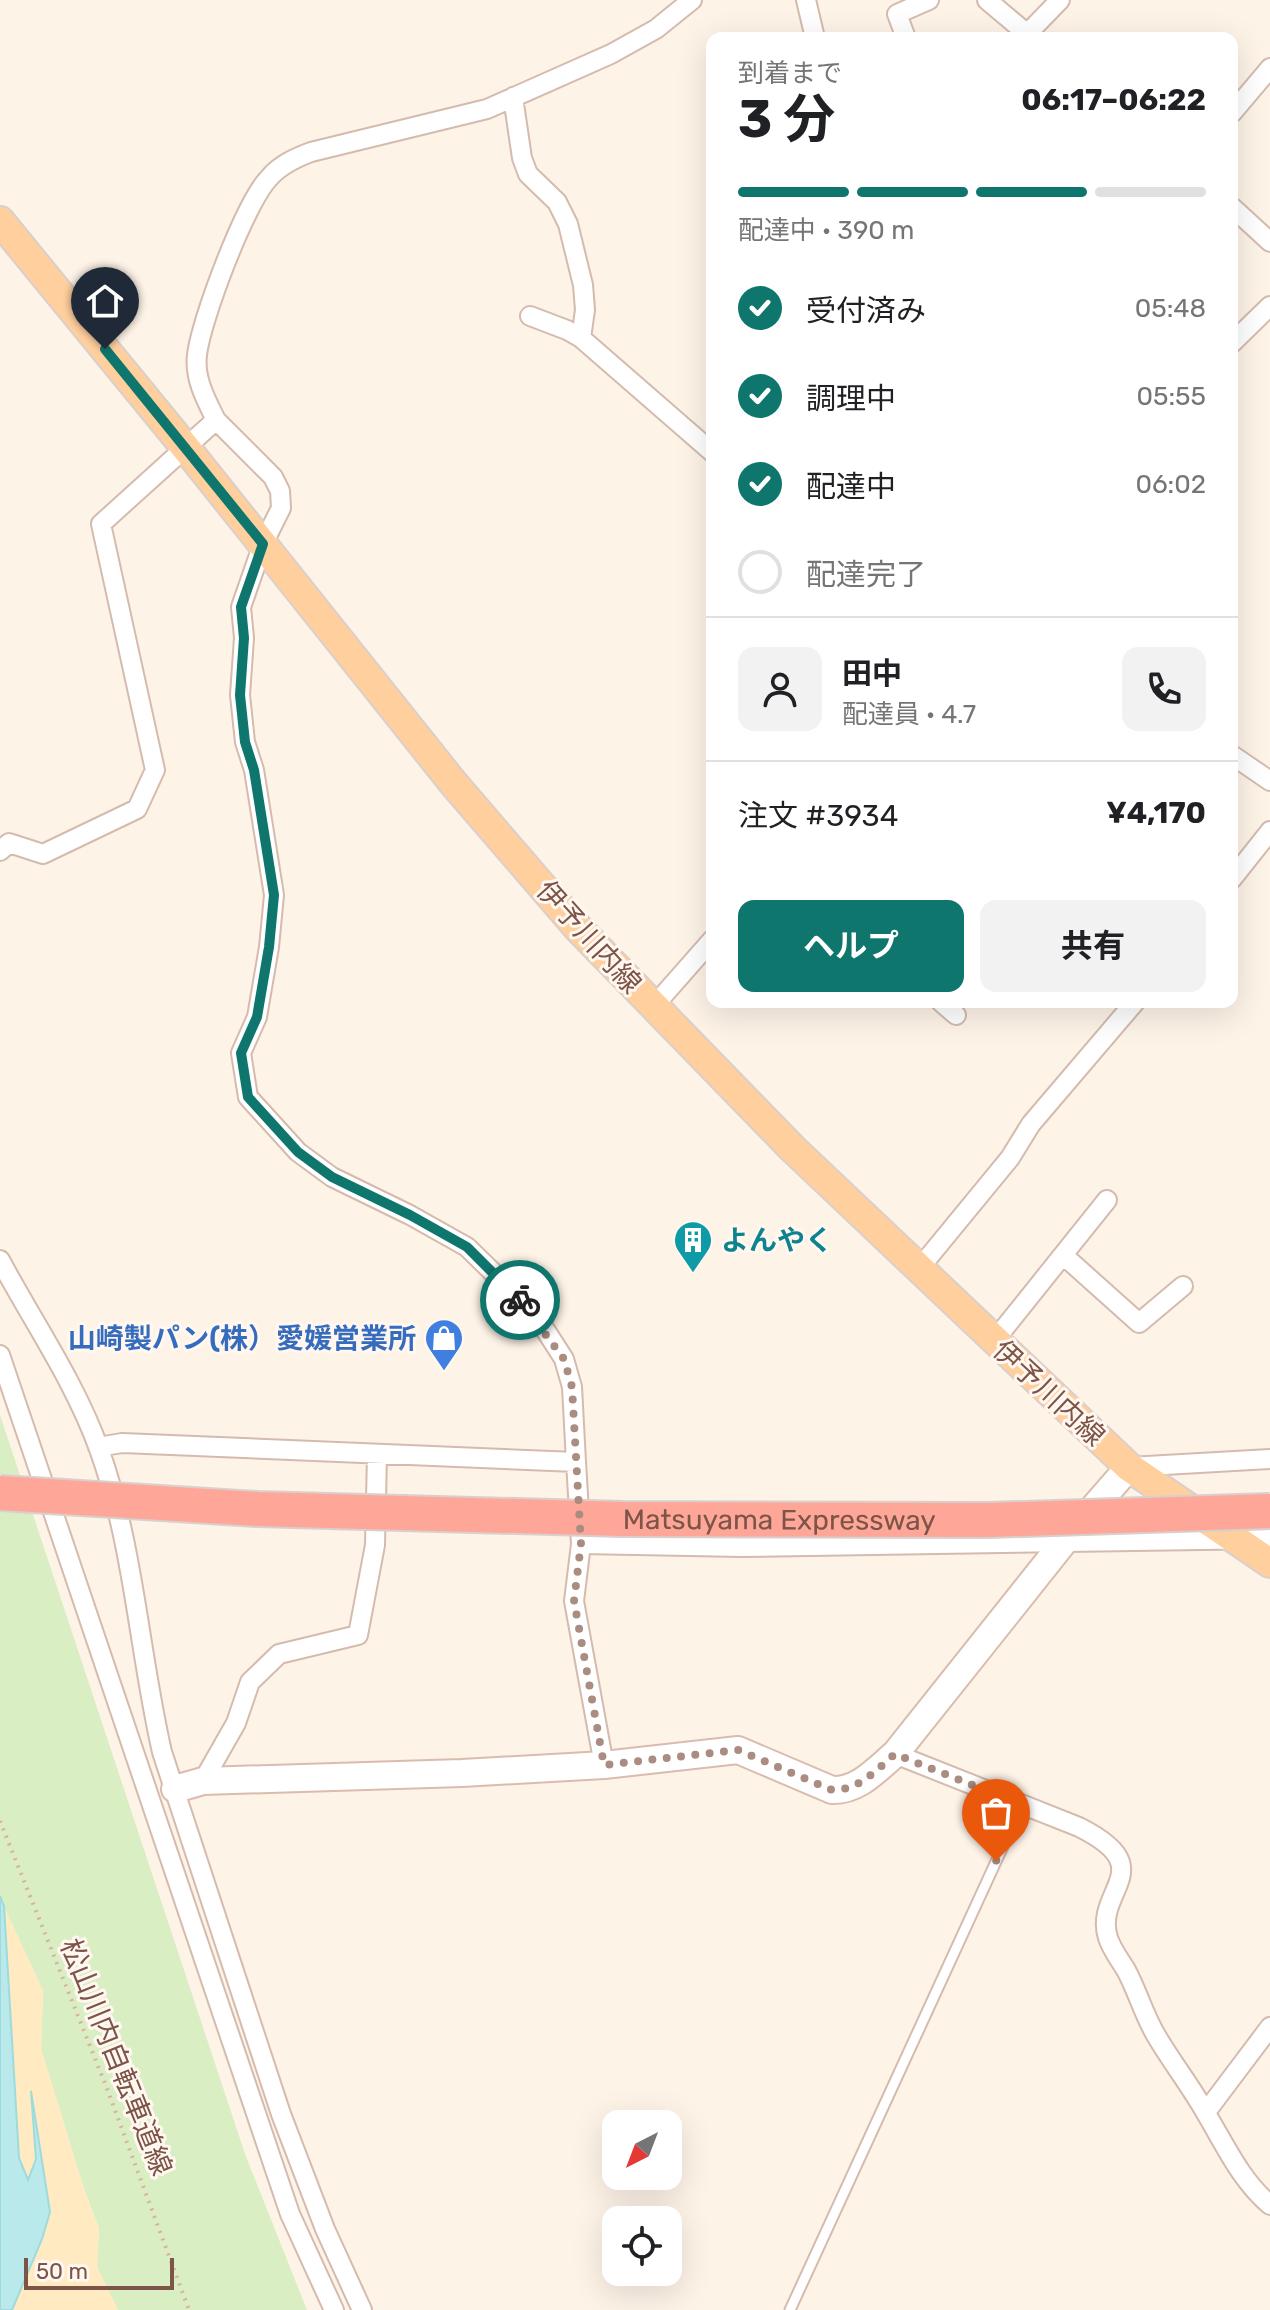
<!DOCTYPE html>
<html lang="ja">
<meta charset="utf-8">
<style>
:root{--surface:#fff;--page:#f2f2f2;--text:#202124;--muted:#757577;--line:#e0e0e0;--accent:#0f766e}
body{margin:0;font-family:Rubik,"Noto Sans JP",sans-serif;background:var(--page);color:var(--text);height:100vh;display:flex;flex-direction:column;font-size:30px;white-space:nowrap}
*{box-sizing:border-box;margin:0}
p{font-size:26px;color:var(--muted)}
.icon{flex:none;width:44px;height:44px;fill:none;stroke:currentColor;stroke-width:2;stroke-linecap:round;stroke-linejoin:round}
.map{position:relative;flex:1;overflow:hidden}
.drawer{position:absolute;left:706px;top:32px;width:532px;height:976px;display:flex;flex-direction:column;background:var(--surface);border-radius:16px;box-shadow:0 8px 32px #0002}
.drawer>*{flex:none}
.needle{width:52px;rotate:222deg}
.tools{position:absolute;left:602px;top:2110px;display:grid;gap:16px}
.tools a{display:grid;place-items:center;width:80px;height:80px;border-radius:16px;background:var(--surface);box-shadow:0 8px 32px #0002;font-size:40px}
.scale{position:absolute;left:24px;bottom:20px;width:150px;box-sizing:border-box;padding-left:8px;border:4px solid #7c5448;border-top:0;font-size:22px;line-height:28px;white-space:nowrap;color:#7c5448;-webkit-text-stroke:6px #fff7f0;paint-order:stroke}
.pin{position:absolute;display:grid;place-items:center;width:68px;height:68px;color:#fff;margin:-82px -34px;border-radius:50% 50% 50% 0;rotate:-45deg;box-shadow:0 0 8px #0007}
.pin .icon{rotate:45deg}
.courier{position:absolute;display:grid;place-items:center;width:80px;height:80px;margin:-40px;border:6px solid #0f766e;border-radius:50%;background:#fff;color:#222;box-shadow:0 2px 10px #0007}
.summary em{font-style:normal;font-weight:700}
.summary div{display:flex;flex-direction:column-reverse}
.summary{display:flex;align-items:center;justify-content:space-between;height:136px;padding:0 32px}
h1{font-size:52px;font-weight:700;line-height:60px}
.bar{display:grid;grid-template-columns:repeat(4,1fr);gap:12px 8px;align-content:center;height:96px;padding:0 32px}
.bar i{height:10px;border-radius:6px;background:var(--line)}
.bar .on{background:var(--accent)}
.bar p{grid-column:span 4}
.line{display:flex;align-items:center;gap:20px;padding:0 32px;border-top:2px solid var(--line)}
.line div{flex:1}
.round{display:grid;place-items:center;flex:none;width:84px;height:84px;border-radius:16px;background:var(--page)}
ol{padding:0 32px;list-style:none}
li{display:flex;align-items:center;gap:24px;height:88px}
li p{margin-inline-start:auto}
li .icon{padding:8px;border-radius:50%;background:var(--accent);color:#fff;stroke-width:4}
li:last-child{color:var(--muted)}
li i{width:44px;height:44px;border:4px solid var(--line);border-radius:50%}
.button{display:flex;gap:16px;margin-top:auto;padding:16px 32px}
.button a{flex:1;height:92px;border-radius:16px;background:var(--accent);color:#fff;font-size:32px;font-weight:700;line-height:92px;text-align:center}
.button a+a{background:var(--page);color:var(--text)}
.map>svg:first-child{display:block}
.green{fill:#daeec4}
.sand{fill:#ffeac1}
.water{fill:#b9e9eb;stroke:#9edbdd;stroke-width:2}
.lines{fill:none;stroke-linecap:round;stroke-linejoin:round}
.lane-casing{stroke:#d4bbae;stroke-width:13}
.street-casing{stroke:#d4bbae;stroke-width:22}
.secondary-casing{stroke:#dabcae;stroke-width:30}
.primary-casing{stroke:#dacfcc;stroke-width:32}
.path{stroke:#dcaf9e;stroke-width:4;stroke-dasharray:2 6;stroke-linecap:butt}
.lane{stroke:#fff;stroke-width:9}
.street{stroke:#fff;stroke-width:18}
.secondary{stroke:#fff;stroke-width:26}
.primary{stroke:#ffcf9e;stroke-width:28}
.highway-bridge-casing{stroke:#dacfcc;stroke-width:38;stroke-linecap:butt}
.highway-bridge{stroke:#fea799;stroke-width:34}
.done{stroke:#aa8c80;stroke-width:8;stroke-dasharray:0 14.4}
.route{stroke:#0f766e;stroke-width:10}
.labels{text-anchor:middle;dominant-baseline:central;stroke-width:6;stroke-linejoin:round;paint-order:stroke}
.street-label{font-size:28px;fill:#7c5448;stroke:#fff7f0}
.culture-label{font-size:28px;font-weight:bold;fill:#0d838f;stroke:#fff7f0;text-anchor:start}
.shop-label{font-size:28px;font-weight:bold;fill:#366cbe;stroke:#fff7f0;text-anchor:end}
</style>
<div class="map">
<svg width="1270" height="2310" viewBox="0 0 1270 2310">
<rect width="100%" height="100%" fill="#fef3e7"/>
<!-- green -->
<path class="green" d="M0,1415L245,2154L307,2310H118L97,2267L99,2228L84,2189L41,2049L43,1991L0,1898Z"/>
<!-- sand -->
<path class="sand" d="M0,1898L43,1991L41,2049L84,2189L99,2228L97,2267L118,2310H0Z"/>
<!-- water -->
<path class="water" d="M0,1896L4,1906L19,2158L28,2180L36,2159L31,2091L50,2212L42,2239L12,2310H0Z"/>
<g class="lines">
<defs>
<path id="lane" d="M790,2310L1022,1805"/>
<path id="street" d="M806,0L815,38
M987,0L1032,38
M1027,34L1060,0
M906,38L897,14L929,0
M513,97L522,158L528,174L557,202L568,224L583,285L585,310L581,338L712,452
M1232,113L1270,68
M1232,207L1270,242
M530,316L567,330L581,338
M1232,343L1270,306
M216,420L273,477L280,491L281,508L263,544L241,607L244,638L240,695L245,742L254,770L274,895L269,947L257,1017L241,1053L248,1097L298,1152L332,1177L410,1215L467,1247L512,1291L546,1331L564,1359L572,1387L576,1462
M1232,755L1270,781
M0,851L9,843L43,854L137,809L155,770L101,524L216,420C206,400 194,378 197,355C201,320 245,203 269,178C280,165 295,158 311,152L487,109L611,54L656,29L692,0
M1232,879L1270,831
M941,1002L956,1015
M653,1007L712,940
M1063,1255L1139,1323L1183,1286
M0,1260C33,1322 75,1382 99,1449C134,1546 139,1652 162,1752L281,2114L325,2229L362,2310
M918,1270L1010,1158L1031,1124L1135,1002
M994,1341L1107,1200
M0,1355L290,2214L334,2310
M98,1447L122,1443L576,1462L581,1544L574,1601L604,1765
M1129,1467L1270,1459
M581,1544L742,1547L1270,1539
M895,1754L1079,1827C1163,1869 1093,1890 1108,1938C1112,1950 1120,1960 1126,1970C1138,1992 1144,2016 1157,2037C1173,2064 1192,2088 1207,2115C1226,2147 1241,2180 1270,2205
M203,1781L236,1723L250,1682L279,1654L358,1635L375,1545L377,1454
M1206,2112L1270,2027"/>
<path id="secondary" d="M175,1789L203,1781L462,1773L604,1765L738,1750L832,1790C858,1791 876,1770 895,1754L1063,1543L1129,1467"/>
<path id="primary" d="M0,221L185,447L454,784L578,928L792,1148L1129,1467L1270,1563"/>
</defs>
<!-- lane casing -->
<use href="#lane" class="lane-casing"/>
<!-- street casing -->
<use href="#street" class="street-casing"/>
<!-- secondary casing -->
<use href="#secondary" class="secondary-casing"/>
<!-- primary casing -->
<use href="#primary" class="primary-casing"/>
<!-- path -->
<path class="path" d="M0,1821L106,2086L189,2310"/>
<!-- lane -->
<use href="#lane" class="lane"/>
<!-- street -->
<use href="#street" class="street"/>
<!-- secondary -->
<use href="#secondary" class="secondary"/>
<!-- primary -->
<use href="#primary" class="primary"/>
<defs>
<g id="highway-bridge">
<path id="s1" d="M0,1493L257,1509L623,1519L989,1520L1270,1511"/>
</g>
</defs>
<!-- highway-bridge casing -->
<use href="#highway-bridge" class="highway-bridge-casing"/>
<!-- highway-bridge -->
<use href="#highway-bridge" class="highway-bridge"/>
</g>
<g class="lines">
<!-- done -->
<path class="done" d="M520,1300L564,1359L572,1387L581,1544L574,1601L604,1765L738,1750L832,1790C858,1791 876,1770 895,1754L1022,1805L996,1861"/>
<!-- route -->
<path class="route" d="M105,349L263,544L241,607L244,638L240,695L245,742L254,770L274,895L269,947L257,1017L241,1053L248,1097L298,1152L332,1177L410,1215L467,1247L520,1300"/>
</g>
<!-- icons -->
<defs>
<symbol id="building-pin" viewBox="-11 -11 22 30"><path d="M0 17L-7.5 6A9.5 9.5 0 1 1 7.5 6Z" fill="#0f9aa8" stroke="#fff7f0"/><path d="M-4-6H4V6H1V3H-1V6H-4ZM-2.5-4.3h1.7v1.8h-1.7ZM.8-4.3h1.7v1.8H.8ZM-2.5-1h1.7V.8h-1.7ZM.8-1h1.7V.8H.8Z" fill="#fff"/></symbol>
<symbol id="shop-pin" viewBox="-11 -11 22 30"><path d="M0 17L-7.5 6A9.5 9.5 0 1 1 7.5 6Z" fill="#3f7fe0" stroke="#fff7f0"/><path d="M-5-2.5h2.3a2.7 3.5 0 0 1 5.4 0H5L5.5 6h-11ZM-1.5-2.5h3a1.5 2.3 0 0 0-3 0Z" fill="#fff"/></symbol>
</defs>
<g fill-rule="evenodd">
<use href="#building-pin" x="671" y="1218" width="44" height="60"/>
<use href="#shop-pin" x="422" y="1316" width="44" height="60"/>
</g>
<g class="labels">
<!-- street labels -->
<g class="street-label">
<text transform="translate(589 937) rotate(48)">伊予川内線</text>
<text transform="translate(1049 1393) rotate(43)">伊予川内線</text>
<text stroke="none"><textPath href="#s1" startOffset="780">Matsuyama Expressway</textPath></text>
<text transform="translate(116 2057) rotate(68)">松山川内自転車道線</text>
</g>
<!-- culture labels -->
<g class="culture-label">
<text x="721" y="1240">よんやく</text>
</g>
<!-- shop labels -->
<g class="shop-label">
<text x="416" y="1338">山崎製パン(株）愛媛営業所</text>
</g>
</g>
</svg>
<div class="tools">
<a><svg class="needle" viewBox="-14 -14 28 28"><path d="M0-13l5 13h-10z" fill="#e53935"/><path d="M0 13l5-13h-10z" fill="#757577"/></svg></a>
<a><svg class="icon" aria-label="locate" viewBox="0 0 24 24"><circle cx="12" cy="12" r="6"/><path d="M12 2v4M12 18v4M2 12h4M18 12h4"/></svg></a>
</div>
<div class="scale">50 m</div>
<div class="pin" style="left:996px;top:1861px;background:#ea580c"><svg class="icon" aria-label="bag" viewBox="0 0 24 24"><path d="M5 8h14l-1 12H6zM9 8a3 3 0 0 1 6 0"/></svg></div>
<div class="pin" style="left:105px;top:349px;background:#1f2937"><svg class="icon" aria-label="home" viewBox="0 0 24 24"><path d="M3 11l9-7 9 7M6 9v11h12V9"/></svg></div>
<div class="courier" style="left:520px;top:1300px"><svg class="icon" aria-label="bike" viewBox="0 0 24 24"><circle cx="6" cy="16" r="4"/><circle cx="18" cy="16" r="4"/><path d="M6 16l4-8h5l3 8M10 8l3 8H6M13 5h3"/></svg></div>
<section class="drawer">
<div class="summary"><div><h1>3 分</h1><p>到着まで</p></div><em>06:17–06:22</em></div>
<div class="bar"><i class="on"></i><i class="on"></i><i class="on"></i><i></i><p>配達中 · 390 m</p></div>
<ol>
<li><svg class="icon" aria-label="check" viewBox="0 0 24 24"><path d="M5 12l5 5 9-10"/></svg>受付済み<p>05:48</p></li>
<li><svg class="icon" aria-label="check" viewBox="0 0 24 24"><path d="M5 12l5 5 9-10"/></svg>調理中<p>05:55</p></li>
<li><svg class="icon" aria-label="check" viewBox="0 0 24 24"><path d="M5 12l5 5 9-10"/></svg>配達中<p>06:02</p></li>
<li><i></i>配達完了</li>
</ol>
<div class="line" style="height:144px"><a class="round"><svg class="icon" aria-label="person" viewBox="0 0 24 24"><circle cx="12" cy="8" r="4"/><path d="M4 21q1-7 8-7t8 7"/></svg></a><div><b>田中</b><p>配達員 · 4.7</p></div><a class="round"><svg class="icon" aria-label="phone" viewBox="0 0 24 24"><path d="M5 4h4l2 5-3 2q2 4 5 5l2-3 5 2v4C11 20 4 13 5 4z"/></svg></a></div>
<div class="line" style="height:104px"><div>注文 #3934</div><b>¥4,170</b></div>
<div class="button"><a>ヘルプ</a><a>共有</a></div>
</section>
</div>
